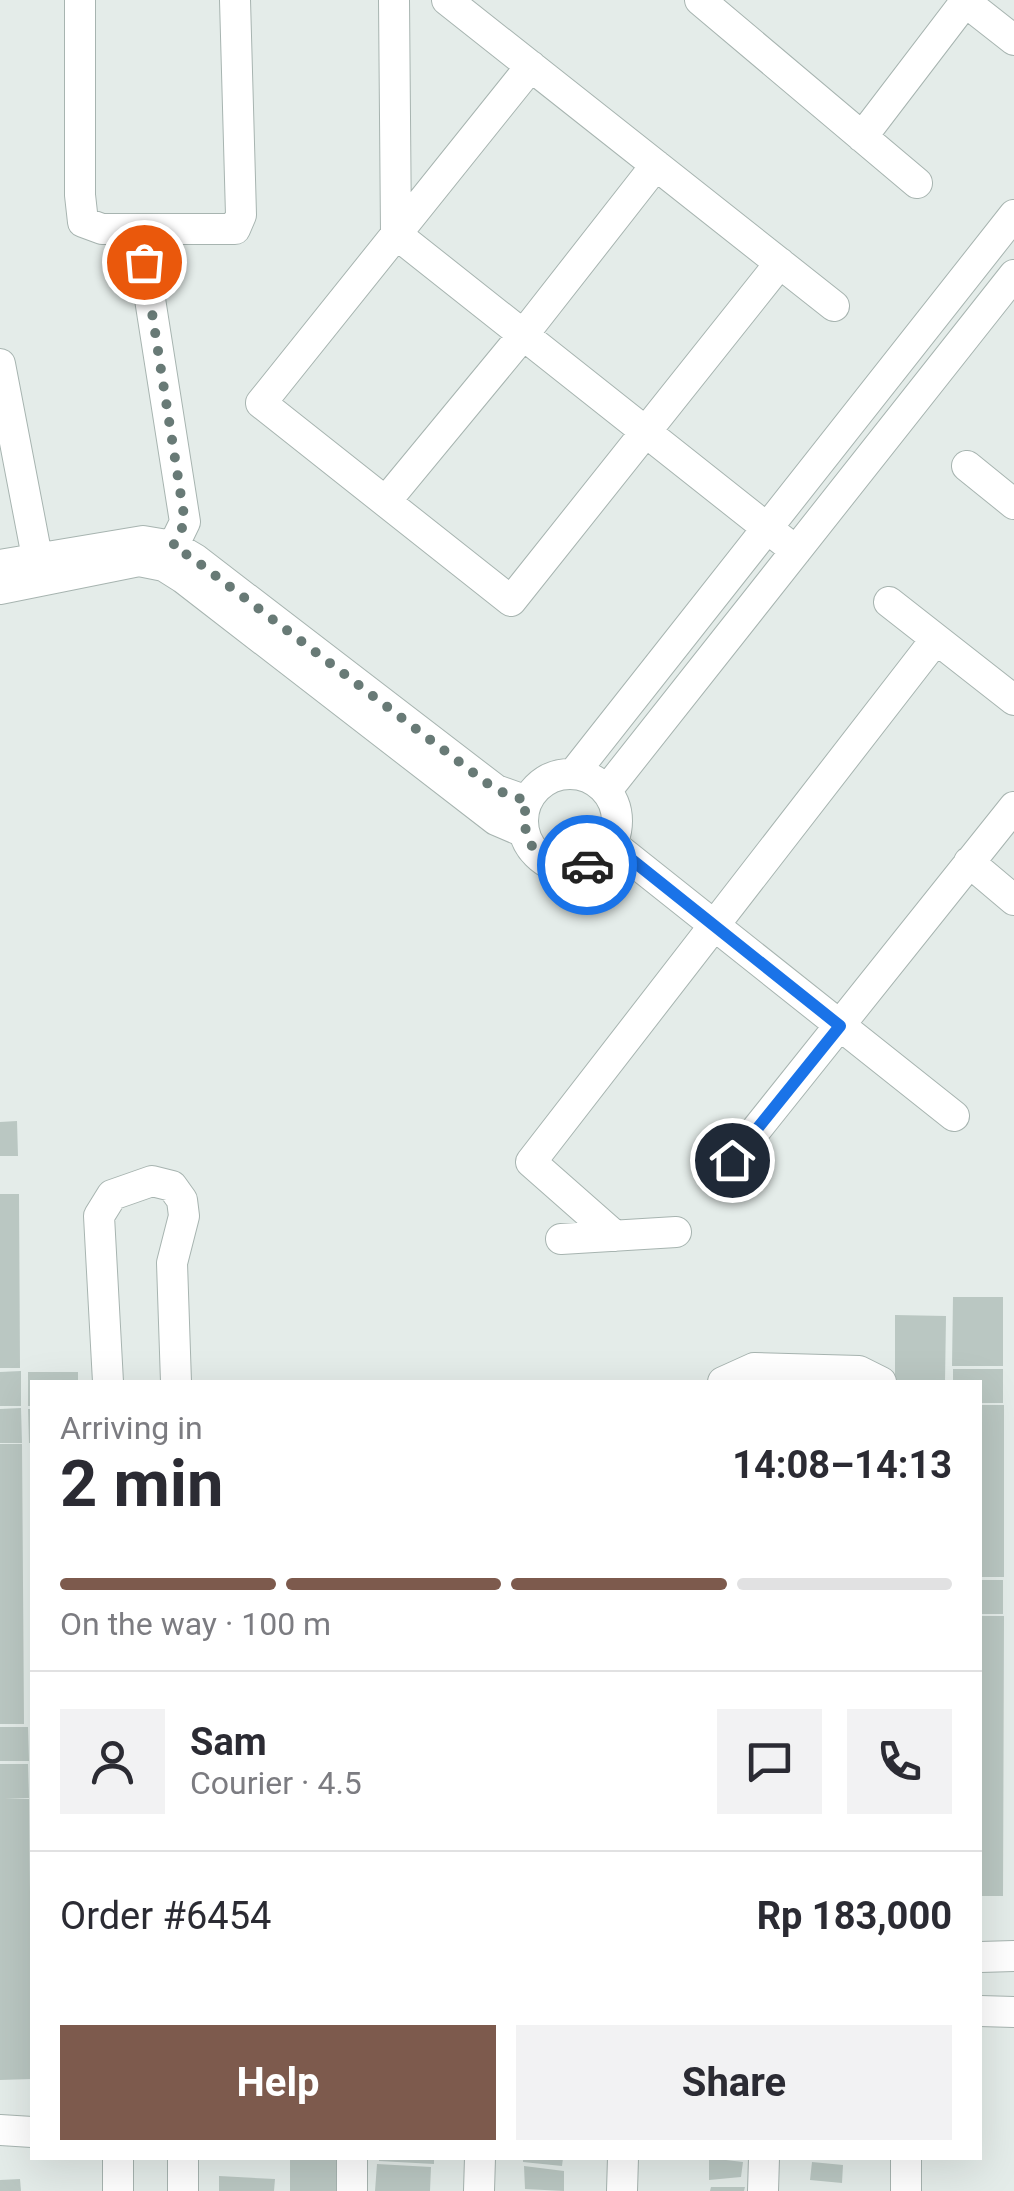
<!DOCTYPE html>
<meta charset="utf-8">
<style>
:root{--surface:#fff;--page:#f2f2f3;--text:#2b2b33;--muted:#7c7c81;--line:#e1e1e2;--accent:#7d5a4d}
body{margin:0;font-family:Roboto,sans-serif;background:var(--page);color:var(--text);height:100vh;display:flex;flex-direction:column;font-size:38px;white-space:nowrap}
*{box-sizing:border-box;margin:0}
p{font-size:32px;color:var(--muted)}
.icon{flex:none;width:55px;height:55px;fill:none;stroke:currentColor;stroke-width:2;stroke-linecap:round;stroke-linejoin:round}
.map{position:relative;flex:1;overflow:hidden}
.details{position:absolute;left:30px;top:1380px;width:952px;height:780px;display:flex;flex-direction:column;background:var(--surface);border-radius:0px;box-shadow:0 10px 40px #0002}
.details>*{flex:none}
.pin{position:absolute;display:grid;place-items:center;width:85px;height:85px;color:#fff;margin:-42px;border:5px solid #fff;border-radius:50%;box-shadow:0 2px 10px #0007}
.courier{position:absolute;display:grid;place-items:center;width:100px;height:100px;margin:-50px;border:8px solid #1a73e8;border-radius:50%;background:#fff;color:#222;box-shadow:0 2px 12px #0007}
.headline em{font-style:normal;font-weight:700}
.headline div{display:flex;flex-direction:column-reverse}
.headline{display:flex;align-items:center;justify-content:space-between;height:170px;padding:0 30px}
h1{font-size:65px;font-weight:700;line-height:75px}
.bar{display:grid;grid-template-columns:repeat(4,1fr);gap:15px 10px;align-content:center;height:120px;padding:0 30px}
.bar i{height:12px;border-radius:8px;background:var(--line)}
.bar .on{background:var(--accent)}
.bar p{grid-column:span 4}
.line{display:flex;align-items:center;gap:25px;padding:0 30px;border-top:2px solid var(--line)}
.line div{flex:1}
.round{display:grid;place-items:center;flex:none;width:105px;height:105px;border-radius:0px;background:var(--page)}
.cta{display:flex;gap:20px;margin-top:auto;padding:20px 30px}
.cta a{flex:1;height:115px;border-radius:0px;background:var(--accent);color:#fff;font-size:40px;font-weight:700;line-height:115px;text-align:center}
.cta a+a{background:var(--page);color:var(--text)}
.map>svg:first-child{display:block}
.building{fill:#bac7c2}
.lines{fill:none;stroke-linecap:round;stroke-linejoin:round}
.minor-casing{stroke:#a7b4b0;stroke-width:32}
.minor{stroke:#fff;stroke-width:30}
.done{stroke:#687a76;stroke-width:10;stroke-dasharray:0 18}
.route{stroke:#1a73e8;stroke-width:12}
</style>
<div class="map">
<svg width="1014" height="2191" viewBox="0 0 1014 2191">
<rect width="100%" height="100%" fill="#e4ece9"/>
<!-- building -->
<path class="building" d="M17,1121L18,1156H0V1122Z
M0,1194H19L20,1368H0Z
M953,1297H1003V1366H952Z
M895,1315L946,1316L945,1382H895Z
M953,1369H1003V1403H980V1382H953Z
M21,1371V1406H0V1372Z
M28,1372H78V1382H32V1406H28Z
M980,1405H1004V1577H980Z
M21,1408L22,1443H0V1409Z
M28,1409H32V1443H29Z
M0,1444H22L24,1724H0Z
M980,1580H1003V1614H980Z
M980,1616H1004L1003,1896H980Z
M0,1727H28L29,1761H0Z
M0,1764H28L29,1798H5L29,1799L32,2079L0,2080Z
M290,2158H341L340,2191H290Z
M379,2158H434V2164L379,2161Z
M523,2158H563L562,2166L523,2162Z
M709,2158L743,2162L741,2177L709,2180Z
M812,2162L843,2165L842,2183L810,2180Z
M377,2164L431,2167L430,2191H375Z
M524,2166L564,2171V2191L525,2189Z
M219,2176L275,2179L274,2191H219Z
M20,2179L21,2191H0V2180Z
M711,2187H745L744,2191H710Z"/>
<g class="lines">
<defs>
<path id="minor" d="M80,0V195L83,222L102,229H235L241,215L235,0
M394,0L396,234L796,551
M447,0L834,306
M700,0L917,183
M963,0L1014,40
M531,66L261,403L511,601L780,263
M862,137L965,2
M139,229L185,522L165,563
M0,364L41,578
M967,466L1014,504
M386,501L523,335L656,165
M0,565L143,541L173,546L195,559L496,790L527,801
M0,589L139,561L164,566L183,578L496,820L524,832
M889,602L1014,700
M574,773L1014,215
M523 821a47 47 0 1 1 94 0a47 47 0 1 1-94 0Z
M607,790L1014,275
M612,844L954,1116
M969,862L1014,900
M732,1160L1014,807
M615,1236L531,1162L936,639
M561,1239L676,1232
M108,1382L99,1216L112,1195L152,1181L172,1186L182,1200L184,1216L172,1263L176,1382
M723,1382L754,1368L859,1371L881,1382
M980,1957L1014,1956
M980,2011L1014,2012
M0,2130L32,2132
M906,2158V2191
M118,2191V2158
M183,2191V2158
M352,2191V2158
M479,2191L480,2158
M622,2191L623,2158
M763,2191L764,2158"/>
</defs>
<!-- minor casing -->
<use href="#minor" class="minor-casing"/>
<!-- minor -->
<use href="#minor" class="minor"/>
</g>
<g class="lines">
<!-- done -->
<path class="done" d="M144,262L185,522L173,546L195,560L496,790L527,801C516,841 544,877 587,865"/>
<!-- route -->
<path class="route" d="M587,865L600,859L612,844L840,1026L732,1160"/>
</g>
</svg>
<div class="pin" style="left:144px;top:262px;background:#ea580c"><svg class="icon" aria-label="bag" viewBox="0 0 24 24"><path d="M5 8h14l-1 12H6zM9 8a3 3 0 0 1 6 0"/></svg></div>
<div class="pin" style="left:732px;top:1160px;background:#1f2937"><svg class="icon" aria-label="home" viewBox="0 0 24 24"><path d="M3 11l9-7 9 7M6 9v11h12V9"/></svg></div>
<div class="courier" style="left:587px;top:865px"><svg class="icon" aria-label="car" viewBox="0 0 24 24"><path d="M5 17H2v-5l4-1 3-4h7l3 4 3 1v5h-3M9 17h6M6 11h13"/><circle cx="7" cy="17" r="2"/><circle cx="17" cy="17" r="2"/></svg></div>
<section class="details">
<div class="headline"><div><h1>2 min</h1><p>Arriving in</p></div><em>14:08–14:13</em></div>
<div class="bar"><i class="on"></i><i class="on"></i><i class="on"></i><i></i><p>On the way · 100 m</p></div>
<div class="line" style="height:180px"><a class="round"><svg class="icon" aria-label="person" viewBox="0 0 24 24"><circle cx="12" cy="8" r="4"/><path d="M4 21q1-7 8-7t8 7"/></svg></a><div><b>Sam</b><p>Courier · 4.5</p></div><a class="round"><svg class="icon" aria-label="chat" viewBox="0 0 24 24"><path d="M4 5h16v11H9l-5 4z"/></svg></a><a class="round"><svg class="icon" aria-label="phone" viewBox="0 0 24 24"><path d="M5 4h4l2 5-3 2q2 4 5 5l2-3 5 2v4C11 20 4 13 5 4z"/></svg></a></div>
<div class="line" style="height:130px"><div>Order #6454</div><b>Rp 183,000</b></div>
<div class="cta"><a>Help</a><a>Share</a></div>
</section>
</div>
